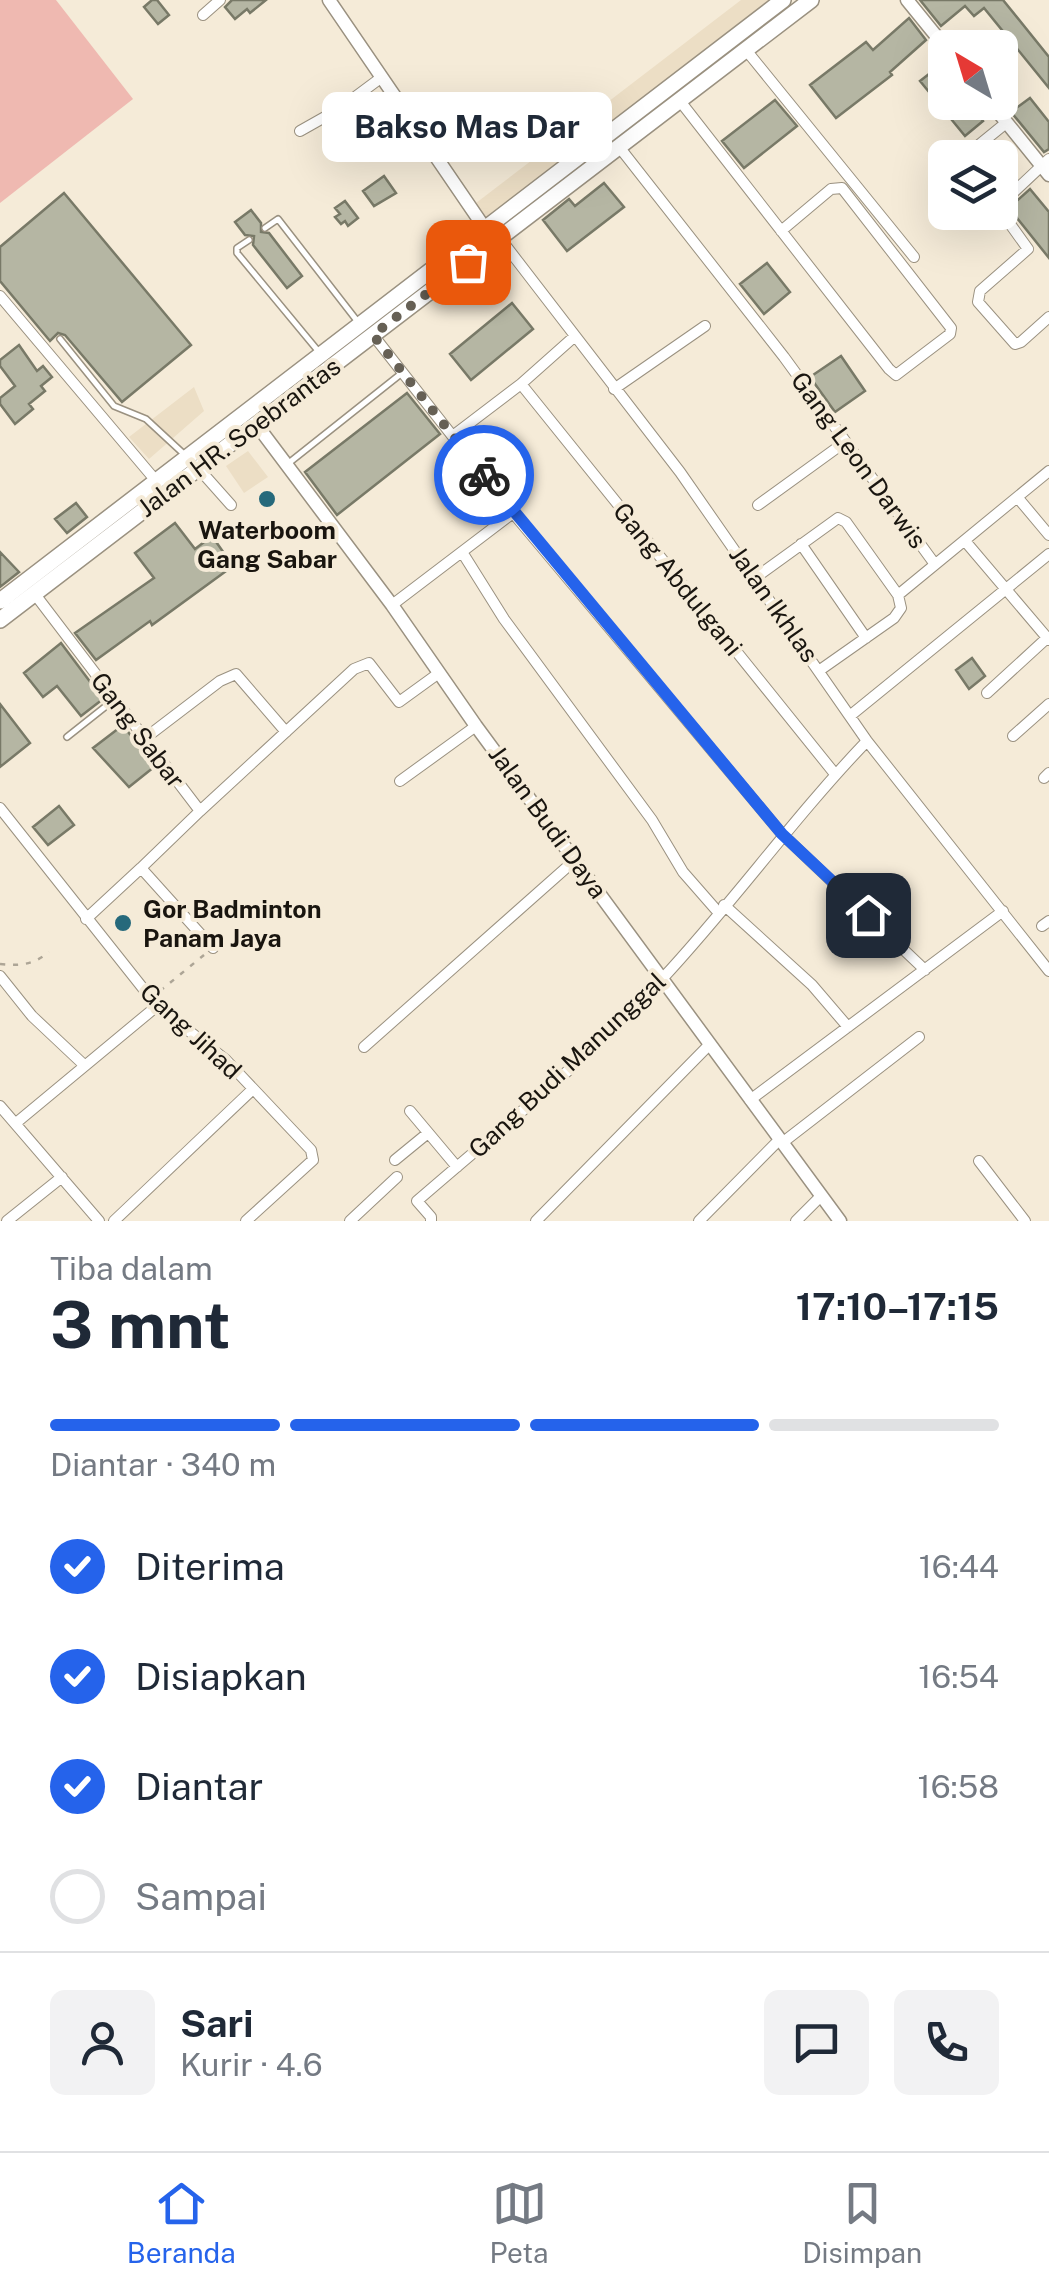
<!DOCTYPE html>
<html lang="id">
<meta charset="utf-8">
<style>
:root{--surface:#fff;--page:#f2f2f3;--text:#1f2937;--muted:#747a83;--line:#e0e1e3;--accent:#2563eb}
body{margin:0;font-family:"Public Sans",sans-serif;background:var(--page);color:var(--text);height:100vh;display:flex;flex-direction:column;font-size:38px;white-space:nowrap}
*{box-sizing:border-box;margin:0}
p{font-size:32px;color:var(--muted)}
.icon{flex:none;width:55px;height:55px;fill:none;stroke:currentColor;stroke-width:2;stroke-linecap:round;stroke-linejoin:round}
.map{position:relative;height:1221px;overflow:hidden}
.panel{display:flex;flex-direction:column;background:var(--surface);flex:1}
.panel>*{flex:none}
.needle{width:65px;rotate:322deg}
.buttons{position:absolute;left:928px;top:30px;display:grid;gap:20px}
.buttons a{display:grid;place-items:center;width:90px;height:90px;border-radius:15px;background:var(--surface);box-shadow:0 10px 40px #0002;font-size:50px}
.pin{position:absolute;display:grid;place-items:center;width:85px;height:85px;color:#fff;margin:-42px;border-radius:20px;box-shadow:0 5px 15px #0006}
.courier{position:absolute;display:grid;place-items:center;width:100px;height:100px;margin:-50px;border:8px solid #2563eb;border-radius:50%;background:#fff;color:#222;box-shadow:0 2px 12px #0007}
.bubble{position:absolute;height:70px;border-radius:15px;background:var(--surface);box-shadow:0 10px 40px #0002;font-size:32px;font-weight:700;line-height:70px;text-align:center}
.headline em{font-style:normal;font-weight:700}
.headline div{display:flex;flex-direction:column-reverse}
.headline{display:flex;align-items:center;justify-content:space-between;height:170px;padding:0 50px}
h1{font-size:65px;font-weight:700;line-height:75px}
.bar{display:grid;grid-template-columns:repeat(4,1fr);gap:15px 10px;align-content:center;height:120px;padding:0 50px}
.bar i{height:12px;border-radius:8px;background:var(--line)}
.bar .on{background:var(--accent)}
.bar p{grid-column:span 4}
.line{display:flex;align-items:center;gap:25px;padding:0 50px;border-top:2px solid var(--line)}
.line div{flex:1}
.round{display:grid;place-items:center;flex:none;width:105px;height:105px;border-radius:15px;background:var(--page)}
ol{padding:0 50px;list-style:none}
li{display:flex;align-items:center;gap:30px;height:110px}
li p{margin-inline-start:auto}
li .icon{padding:10px;border-radius:50%;background:var(--accent);color:#fff;stroke-width:4}
li:last-child{color:var(--muted)}
li i{width:55px;height:55px;border:5px solid var(--line);border-radius:50%}
.tabs{display:flex;justify-content:space-around;align-items:center;height:140px;border-top:2px solid var(--line);background:var(--surface);font-size:28px;color:var(--muted)}
.tabs a{display:grid;justify-items:center;gap:5px}
.tabs .on{color:var(--accent)}
.map>svg:first-child{display:block}
.built{fill:#ecdec5}
.green{fill:#efb9b1}
.building{fill:#b5b6a3;stroke:#787967;stroke-width:2.5}
.lines{fill:none;stroke-linecap:round;stroke-linejoin:round}
.service-casing{stroke:#9a9180;stroke-width:8}
.minor-casing{stroke:#9a9180;stroke-width:12}
.tertiary-casing{stroke:#9a9180;stroke-width:15}
.primary-casing{stroke:#9a9180;stroke-width:18}
.path{stroke:#ada596;stroke-width:2.5;stroke-dasharray:5 8;stroke-linecap:butt}
.service{stroke:#fff;stroke-width:5}
.minor{stroke:#fff;stroke-width:10}
.tertiary{stroke:#fff;stroke-width:12}
.primary{stroke:#fff;stroke-width:15}
.done{stroke:#666055;stroke-width:10;stroke-dasharray:0 18}
.route{stroke:#2563eb;stroke-width:12}
.poi-dot{fill:#26697b;stroke:#f5ebd8;stroke-width:4}
.labels{text-anchor:middle;dominant-baseline:central;stroke-width:8;stroke-linejoin:round;paint-order:stroke}
.street-label{font-size:25px;fill:#19150f;stroke:#f5ebd8}
.poi-label{font-size:25px;font-weight:bold;fill:#19150f;stroke:#f5ebd8}
</style>
<div class="map">
<svg width="1049" height="1221" viewBox="0 0 1049 1221">
<rect width="100%" height="100%" fill="#f5ebd8"/>
<!-- built -->
<path class="built" d="M741,0H771L487,220L476,203Z
M194,387L204,411L149,459L129,437Z
M248,451L268,477L244,493L226,466Z"/>
<!-- green -->
<path class="green" d="M0,0H56L133,99L0,203Z"/>
<!-- building -->
<path class="building" d="M152,0H157L169,15L158,24L144,7Z
M232,0H266L250,13L247,9L235,19L225,7Z
M920,0H1003L1049,57V88L984,8L974,16L965,6L941,26Z
M909,18L926,40L890,72L892,75L836,118L810,85L866,42L873,50Z
M938,67L945,76V102H968L983,121L965,136L920,81Z
M1030,98L1049,122V149L1044,152L1011,112Z
M775,100L797,126L744,168L722,141Z
M384,176L396,193L374,206L363,191Z
M604,183L624,207L567,251L543,220L569,199L575,206Z
M1030,189L1049,212V258L1009,208Z
M64,193L191,345L122,402L65,335L58,333L50,341L0,281V247Z
M345,201L358,218L348,226L345,221L341,224L335,217L340,214L335,208Z
M251,210L261,223V232L269,233L302,276L287,288L253,245L254,236L245,235L235,222Z
M767,263L790,292L764,314L740,284Z
M512,303L533,329L471,380L450,354Z
M19,345L37,371L43,366L52,377L41,386L45,391L29,404L33,409L15,424L0,404V398L15,386L0,366V360Z
M841,356L865,391L835,412L810,377Z
M407,393L440,434L337,515L305,472Z
M76,503L87,517L67,533L55,519Z
M175,523L195,549L212,536L233,566L152,625L150,621L96,660L75,633L154,578L135,553Z
M0,552L19,572L0,587Z
M61,643L103,699L81,716L57,686L43,697L24,673Z
M972,658L985,676L969,689L956,670Z
M0,704L30,743L0,767Z
M123,725L154,767L129,787L93,748Z
M59,806L74,825L48,845L33,827Z"/>
<g class="lines">
<defs>
<path id="service" d="M265,228L278,219L358,322
M249,240L237,248V253L319,352
M60,339L114,406L146,419L186,456
M290,462L402,373
M67,737L115,699"/>
<path id="minor" d="M203,15L220,0
M746,50L914,257
M680,101L889,369L896,375L950,334L951,328L842,188L831,189L781,231
M300,131L339,109L382,77
M620,148L784,357L934,563
M963,158L1006,123
M1000,205L1049,159
M1000,210L1028,249L980,291L978,302L1015,344L1021,342L1049,317
M499,237L680,472L867,741L1049,971
M0,296L157,482
M373,335L513,513L782,834L925,970
M521,384L835,774
M614,389L705,326
M454,435L521,384L575,336
M199,469L231,505
M1018,498L1049,535
M758,505L845,442
M965,541L1049,640
M801,544L866,638
M462,552L504,619L652,820L683,872L718,912
M755,578L838,518L846,522L898,595L901,608L894,618L820,670
M34,593L200,811L141,868L213,948
M898,595L1049,471
M392,605L513,513
M987,693L1047,638
M851,715L1049,554
M1013,736L1049,704
M144,739L220,681L236,674L286,732
M1044,778L1049,773
M400,781L476,726
M0,808L157,1006L226,1060L311,1150L313,1160L246,1221
M200,811L354,669L369,663L399,702L439,673
M724,905L812,985L848,1027
M86,919L141,868
M1042,926L1049,921
M0,976L32,1016L83,1064
M364,1047L575,860
M750,1100L1003,911
M0,1106L99,1221
M410,1111L457,1167
M16,1123L157,1006
M782,1143L919,1037
M395,1160L428,1133
M979,1161L1025,1221
M7,1221L62,1177
M114,1221L253,1089
M350,1221L397,1177
M431,1221V1217L417,1201C500,1129 587,1060 662,979C733,903 794,817 867,741
M536,1221L710,1044
M699,1221L779,1140
M796,1221L821,1196"/>
<path id="tertiary" d="M329,0L486,230
M907,0L946,48
M990,102L1049,175
M256,424L392,605L476,726L840,1221"/>
<path id="primary" d="M0,601L783,0
M0,620L811,0"/>
</defs>
<!-- service casing -->
<use href="#service" class="service-casing"/>
<!-- minor casing -->
<use href="#minor" class="minor-casing"/>
<!-- tertiary casing -->
<use href="#tertiary" class="tertiary-casing"/>
<!-- primary casing -->
<use href="#primary" class="primary-casing"/>
<!-- path -->
<path class="path" d="M0,964C20,966 33,965 49,952
M160,991L204,955"/>
<!-- service -->
<use href="#service" class="service"/>
<!-- minor -->
<use href="#minor" class="minor"/>
<!-- tertiary -->
<use href="#tertiary" class="tertiary"/>
<!-- primary -->
<use href="#primary" class="primary"/>
</g>
<g class="lines">
<!-- done -->
<path class="done" d="M468,262L373,335L484,475"/>
<!-- route -->
<path class="route" d="M484,475L782,834L868,915"/>
</g>
<!-- markers -->
<g class="poi-dot">
<circle cx="267" cy="499" r="10"/>
<circle cx="123" cy="923" r="10"/>
</g>
<g class="labels">
<!-- street labels -->
<g class="street-label">
<text transform="translate(239 437) rotate(-37)">Jalan HR. Soebrantas</text>
<text transform="translate(859 460) rotate(54)">Gang Leon Darwis</text>
<text transform="translate(678 579) rotate(51)">Gang Abdulgani</text>
<text transform="translate(774 604) rotate(55)">Jalan Ikhlas</text>
<text transform="translate(138 730) rotate(53)">Gang Sabar</text>
<text transform="translate(548 822) rotate(54)">Jalan Budi Daya</text>
<text transform="translate(191 1031) rotate(43)">Gang Jihad</text>
<text transform="translate(567 1065) rotate(-43)">Gang Budi Manunggal</text>
</g>
<!-- poi labels -->
<g class="poi-label">
<text x="267" y="530">Waterboom<tspan x="267" dy="29">Gang Sabar</tspan></text>
<text x="143" y="909" text-anchor="start">Gor Badminton<tspan x="143" dy="29">Panam Jaya</tspan></text>
</g>
</g>
</svg>
<div class="buttons">
<a><svg class="needle" viewBox="-14 -14 28 28"><path d="M0-13l5 13h-10z" fill="#e53935"/><path d="M0 13l5-13h-10z" fill="#747a83"/></svg></a>
<a><svg class="icon" aria-label="layers" viewBox="0 0 24 24"><path d="M12 4l9 5-9 5-9-5zM3 14l9 5 9-5"/></svg></a>
</div>
<div class="pin" style="left:468px;top:262px;background:#ea580c"><svg class="icon" aria-label="bag" viewBox="0 0 24 24"><path d="M5 8h14l-1 12H6zM9 8a3 3 0 0 1 6 0"/></svg></div>
<div class="pin" style="left:868px;top:915px;background:#1f2937"><svg class="icon" aria-label="home" viewBox="0 0 24 24"><path d="M3 11l9-7 9 7M6 9v11h12V9"/></svg></div>
<div class="courier" style="left:484px;top:475px"><svg class="icon" aria-label="bike" viewBox="0 0 24 24"><circle cx="6" cy="16" r="4"/><circle cx="18" cy="16" r="4"/><path d="M6 16l4-8h5l3 8M10 8l3 8H6M13 5h3"/></svg></div>
<div class="bubble" style="left:322px;top:92px;width:290px">Bakso Mas Dar</div>
</div>
<section class="panel">
<div class="headline"><div><h1>3 mnt</h1><p>Tiba dalam</p></div><em>17:10–17:15</em></div>
<div class="bar"><i class="on"></i><i class="on"></i><i class="on"></i><i></i><p>Diantar · 340 m</p></div>
<ol>
<li><svg class="icon" aria-label="check" viewBox="0 0 24 24"><path d="M5 12l5 5 9-10"/></svg>Diterima<p>16:44</p></li>
<li><svg class="icon" aria-label="check" viewBox="0 0 24 24"><path d="M5 12l5 5 9-10"/></svg>Disiapkan<p>16:54</p></li>
<li><svg class="icon" aria-label="check" viewBox="0 0 24 24"><path d="M5 12l5 5 9-10"/></svg>Diantar<p>16:58</p></li>
<li><i></i>Sampai</li>
</ol>
<div class="line" style="height:180px"><a class="round"><svg class="icon" aria-label="person" viewBox="0 0 24 24"><circle cx="12" cy="8" r="4"/><path d="M4 21q1-7 8-7t8 7"/></svg></a><div><b>Sari</b><p>Kurir · 4.6</p></div><a class="round"><svg class="icon" aria-label="chat" viewBox="0 0 24 24"><path d="M4 5h16v11H9l-5 4z"/></svg></a><a class="round"><svg class="icon" aria-label="phone" viewBox="0 0 24 24"><path d="M5 4h4l2 5-3 2q2 4 5 5l2-3 5 2v4C11 20 4 13 5 4z"/></svg></a></div>
</section>
<nav class="tabs">
<a class="on"><svg class="icon" aria-label="home" viewBox="0 0 24 24"><path d="M3 11l9-7 9 7M6 9v11h12V9"/></svg>Beranda</a>
<a><svg class="icon" aria-label="map" viewBox="0 0 24 24"><path d="M3 6l6-2 6 2 6-2v14l-6 2-6-2-6 2zM9 4v14M15 6v14"/></svg>Peta</a>
<a><svg class="icon" aria-label="saved" viewBox="0 0 24 24"><path d="M7 4h10v16l-5-4-5 4z"/></svg>Disimpan</a>
</nav>
